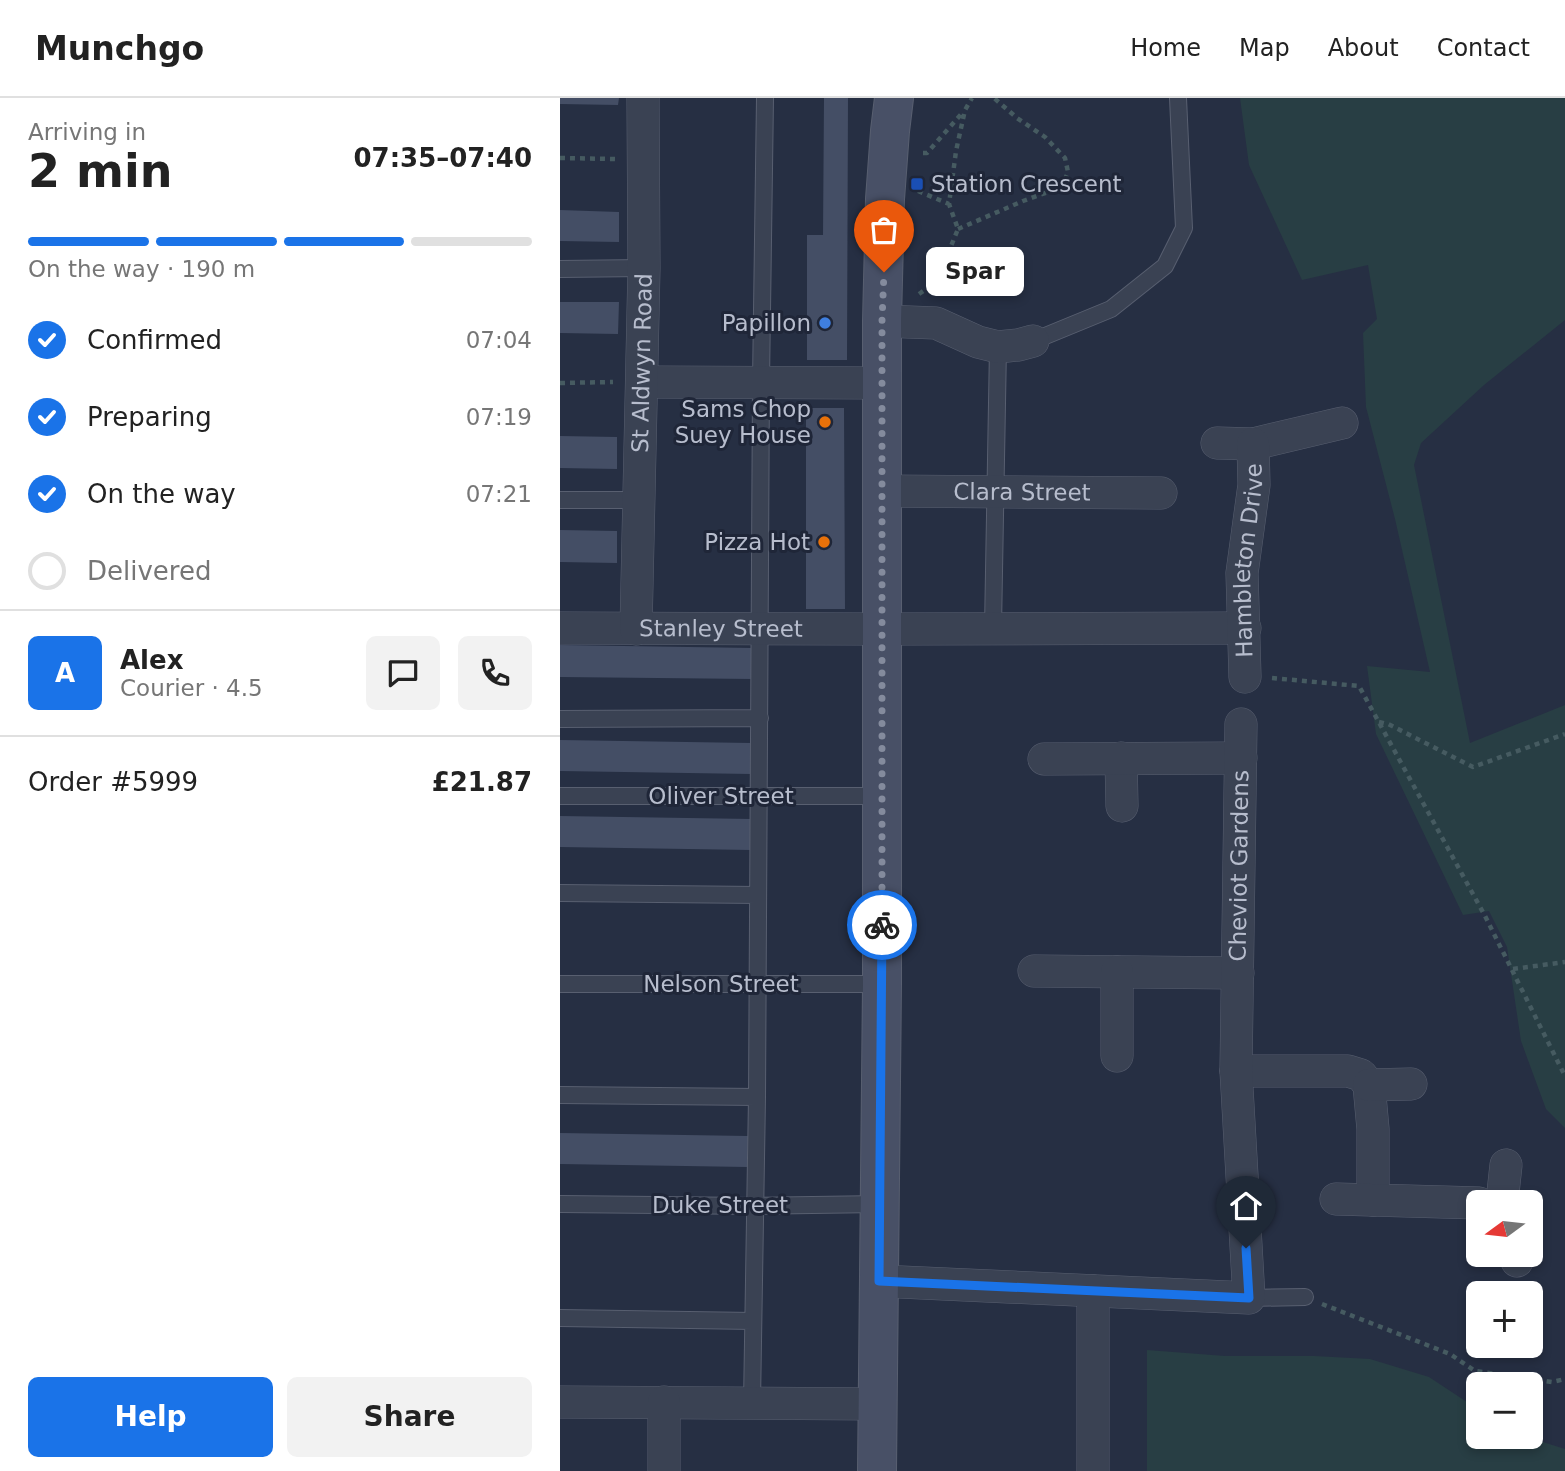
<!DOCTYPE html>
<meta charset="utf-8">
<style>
:root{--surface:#fff;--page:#f2f2f2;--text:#222;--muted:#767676;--line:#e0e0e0;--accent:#1a73e8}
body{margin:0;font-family:"DejaVu Sans",sans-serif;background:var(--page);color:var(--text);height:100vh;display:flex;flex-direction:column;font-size:26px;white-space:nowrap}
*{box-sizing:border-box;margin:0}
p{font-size:23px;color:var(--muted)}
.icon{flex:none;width:38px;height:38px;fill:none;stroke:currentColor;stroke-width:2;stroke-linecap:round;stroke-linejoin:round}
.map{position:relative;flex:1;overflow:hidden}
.sheet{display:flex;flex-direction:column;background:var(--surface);width:560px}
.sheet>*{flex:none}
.needle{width:46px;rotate:255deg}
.fabs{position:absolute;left:906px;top:1092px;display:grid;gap:14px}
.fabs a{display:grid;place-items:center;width:77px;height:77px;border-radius:10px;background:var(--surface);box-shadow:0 4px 10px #0003;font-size:35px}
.pin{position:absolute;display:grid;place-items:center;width:60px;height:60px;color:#fff;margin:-72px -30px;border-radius:50% 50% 50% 0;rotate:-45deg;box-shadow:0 0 7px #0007}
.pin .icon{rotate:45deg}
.courier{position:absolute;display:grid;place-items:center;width:70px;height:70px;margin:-35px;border:5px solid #1a73e8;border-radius:50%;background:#fff;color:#222;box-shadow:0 2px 9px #0007}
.bubble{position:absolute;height:49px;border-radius:10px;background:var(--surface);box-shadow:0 4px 10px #0003;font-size:23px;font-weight:600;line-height:49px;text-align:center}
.headline em{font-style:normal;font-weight:600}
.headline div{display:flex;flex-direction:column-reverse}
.headline{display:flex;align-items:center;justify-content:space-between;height:119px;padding:0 28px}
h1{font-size:46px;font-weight:600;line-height:52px}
.bar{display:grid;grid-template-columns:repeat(4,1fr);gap:10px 7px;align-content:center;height:84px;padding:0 28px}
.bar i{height:9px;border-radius:5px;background:var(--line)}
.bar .on{background:var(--accent)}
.bar p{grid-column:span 4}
.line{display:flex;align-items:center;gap:18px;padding:0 28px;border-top:2px solid var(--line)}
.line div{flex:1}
.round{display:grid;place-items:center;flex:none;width:74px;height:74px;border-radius:10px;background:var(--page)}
ol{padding:0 28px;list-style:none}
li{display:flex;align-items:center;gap:21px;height:77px}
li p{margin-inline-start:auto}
li .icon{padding:7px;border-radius:50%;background:var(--accent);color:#fff;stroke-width:4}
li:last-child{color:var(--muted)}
li i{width:38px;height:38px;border:4px solid var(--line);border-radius:50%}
.cta{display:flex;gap:14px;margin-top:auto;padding:14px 28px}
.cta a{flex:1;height:80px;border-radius:10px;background:var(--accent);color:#fff;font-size:28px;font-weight:600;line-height:80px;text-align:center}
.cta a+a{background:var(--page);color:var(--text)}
header{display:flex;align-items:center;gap:42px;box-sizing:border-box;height:98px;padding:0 35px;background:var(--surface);border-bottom:2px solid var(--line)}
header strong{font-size:33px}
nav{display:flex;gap:38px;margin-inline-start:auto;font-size:24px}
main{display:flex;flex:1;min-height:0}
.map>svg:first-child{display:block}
.green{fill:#283e44}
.building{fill:#444e65}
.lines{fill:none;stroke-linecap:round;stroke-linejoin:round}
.service-casing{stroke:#585f70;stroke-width:18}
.minor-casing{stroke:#585f70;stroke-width:33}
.secondary-casing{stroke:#585f70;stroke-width:40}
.path{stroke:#465b61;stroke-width:4.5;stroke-dasharray:5 5;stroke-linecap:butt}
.service{stroke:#3a4253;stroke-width:16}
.minor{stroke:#3a4253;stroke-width:32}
.secondary{stroke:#485066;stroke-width:38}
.done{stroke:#848b9d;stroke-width:7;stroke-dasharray:0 12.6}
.route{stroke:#1a73e8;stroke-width:9}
.transit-dot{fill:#1a4fb4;stroke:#1f2638;stroke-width:2.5}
.shop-dot{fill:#3f7fe0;stroke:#1f2638;stroke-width:2.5}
.food-dot{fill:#e8710a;stroke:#1f2638;stroke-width:2.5}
.labels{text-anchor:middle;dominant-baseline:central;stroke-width:6;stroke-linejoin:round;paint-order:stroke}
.poi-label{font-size:23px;fill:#b7bdcd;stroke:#1f2638;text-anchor:end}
.street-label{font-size:23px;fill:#b7bdcd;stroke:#1f2638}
</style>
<header>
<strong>Munchgo</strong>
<nav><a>Home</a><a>Map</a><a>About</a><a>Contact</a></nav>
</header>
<main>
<section class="sheet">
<div class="headline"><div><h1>2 min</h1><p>Arriving in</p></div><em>07:35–07:40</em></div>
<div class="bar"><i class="on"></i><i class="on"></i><i class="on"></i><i></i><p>On the way · 190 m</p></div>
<ol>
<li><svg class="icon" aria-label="check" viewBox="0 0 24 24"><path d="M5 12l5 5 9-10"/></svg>Confirmed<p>07:04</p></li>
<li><svg class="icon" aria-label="check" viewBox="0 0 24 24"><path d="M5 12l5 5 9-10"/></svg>Preparing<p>07:19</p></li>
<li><svg class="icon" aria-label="check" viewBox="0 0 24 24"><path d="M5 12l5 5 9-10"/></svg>On the way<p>07:21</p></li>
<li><i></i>Delivered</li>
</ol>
<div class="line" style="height:126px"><b class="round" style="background:var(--accent);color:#fff">A</b><div><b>Alex</b><p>Courier · 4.5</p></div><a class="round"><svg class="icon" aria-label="chat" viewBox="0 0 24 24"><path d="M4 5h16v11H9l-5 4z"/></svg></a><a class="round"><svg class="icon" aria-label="phone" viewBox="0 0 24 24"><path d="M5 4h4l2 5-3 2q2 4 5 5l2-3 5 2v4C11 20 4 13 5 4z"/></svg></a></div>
<div class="line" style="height:91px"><div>Order #5999</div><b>£21.87</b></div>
<div class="cta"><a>Help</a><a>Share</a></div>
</section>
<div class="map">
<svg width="1005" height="1373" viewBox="0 0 1005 1373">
<rect width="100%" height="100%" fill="#262f43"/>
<!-- green -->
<path class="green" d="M680,0H1005V222L924,287L861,345L854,367L910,645L1005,607V1030L986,1011L961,943L947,849L929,813L903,817L816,636L807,568L870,574L835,421L806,309L803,235L817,221L808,167L742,182L689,67Z
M587,1252L665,1258H754L810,1261L869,1279L919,1312V1339H967L1005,1351V1373H587Z"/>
<!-- building -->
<path class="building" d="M0,0H59L58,7L0,6Z
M264,0H288L287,262H247V137H263Z
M0,112L59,114V144L0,143Z
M0,204H59L58,236L0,235Z
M246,310H284L285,511H246Z
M0,338L57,339V371L0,370Z
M0,432L57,433V465L0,464Z
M0,547L193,550V581L0,579Z
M0,642L191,645V676L0,673Z
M0,718L192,721L191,752L0,749Z
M0,1035L188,1038L187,1069L0,1066Z"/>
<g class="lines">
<defs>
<path id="service" d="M0,171L84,170
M473,243L551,211L605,168L624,130L618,0
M0,402H79
M433,530L438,249
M0,621L200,620
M0,698H323
M0,795L198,797
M0,886H322
M0,997L197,999
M0,1106L194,1108L320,1106
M689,1200L745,1199
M0,1220L193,1223
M192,1305L197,999L201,284L205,0"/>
<g id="minor">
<path d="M322,223L376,225L418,244L438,249L458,247L473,243"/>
<path d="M82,284L322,285"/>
<path d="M657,345L693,346L782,325"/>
<path id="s1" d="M322,393L601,395"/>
<path id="s2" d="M0,530L322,531L685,530"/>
<path id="s3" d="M76,531L84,170L83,0"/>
<path id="s4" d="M685,579L682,475L694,387L693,346"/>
<path d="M561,660L562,708"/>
<path d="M484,661L681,660"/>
<path d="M474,873L678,875"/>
<path d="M557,874V958"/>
<path d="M676,973H788L801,977L809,987L813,1031V1102"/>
<path d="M809,987L851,986"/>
<path d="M776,1101L919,1105"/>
<path d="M942,1104L946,1067"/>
<path d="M957,1157V1163"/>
<path id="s5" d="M319,1183L689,1200L676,973L681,626"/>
<path d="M0,1304L318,1306"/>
<path d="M104,1304V1373"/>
<path d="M533,1373V1193"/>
</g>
<path id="secondary" d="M317,1373L322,886V223L325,101L330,33L334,0"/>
</defs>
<!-- service casing -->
<use href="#service" class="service-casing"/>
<!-- minor casing -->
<use href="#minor" class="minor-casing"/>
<!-- secondary casing -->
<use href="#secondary" class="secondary-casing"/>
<!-- path -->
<path class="path" d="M363,55H367L403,14
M0,60L55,61
M358,93L389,106
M398,131L463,103L502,89L508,74L505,60L485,39L457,20L434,0
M359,196L369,189L389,153L398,131L389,106L396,53L405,12L412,0
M0,285L53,284
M712,580L799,588L925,818L1005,978
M819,624L828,626L913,669L1005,636
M953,871L1005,864
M762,1206L890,1256L915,1273L992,1284L1005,1281"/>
<!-- service -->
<use href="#service" class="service"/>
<!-- minor -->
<use href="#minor" class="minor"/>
<!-- secondary -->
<use href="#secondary" class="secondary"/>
</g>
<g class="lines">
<!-- done -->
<path class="done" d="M322,827V223L324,174"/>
<!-- route -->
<path class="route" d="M322,827L319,1183L689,1200L686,1150"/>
</g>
<!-- markers -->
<rect class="transit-dot" x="350" y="79" width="14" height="14" rx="3.5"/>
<circle class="shop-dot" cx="265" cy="225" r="7"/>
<g class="food-dot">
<circle cx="265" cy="324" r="7"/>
<circle cx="264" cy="444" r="7"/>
</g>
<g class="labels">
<!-- poi labels -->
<g class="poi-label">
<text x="371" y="86" text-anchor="start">Station Crescent</text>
<text x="251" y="225">Papillon</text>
<text x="251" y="311">Sams Chop<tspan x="251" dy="26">Suey House</tspan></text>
<text x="250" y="444">Pizza Hot</text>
</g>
<!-- street labels -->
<g class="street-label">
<text stroke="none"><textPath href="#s3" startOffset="266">St Aldwyn Road</textPath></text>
<text stroke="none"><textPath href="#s1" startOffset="140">Clara Street</textPath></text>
<text stroke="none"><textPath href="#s4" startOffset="117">Hambleton Drive</textPath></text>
<text stroke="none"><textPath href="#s2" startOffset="161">Stanley Street</textPath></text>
<text x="161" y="698">Oliver Street</text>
<text stroke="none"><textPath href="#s5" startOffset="803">Cheviot Gardens</textPath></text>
<text x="161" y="886">Nelson Street</text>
<text x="160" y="1107">Duke Street</text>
</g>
</g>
</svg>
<div class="fabs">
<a><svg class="needle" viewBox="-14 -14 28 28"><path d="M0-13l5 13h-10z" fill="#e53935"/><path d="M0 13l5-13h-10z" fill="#767676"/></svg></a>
<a>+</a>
<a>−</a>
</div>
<div class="pin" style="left:324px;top:174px;background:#ea580c"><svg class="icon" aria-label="bag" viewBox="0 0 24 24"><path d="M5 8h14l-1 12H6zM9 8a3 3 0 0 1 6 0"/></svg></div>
<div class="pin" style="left:686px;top:1150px;background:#1f2937"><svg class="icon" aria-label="home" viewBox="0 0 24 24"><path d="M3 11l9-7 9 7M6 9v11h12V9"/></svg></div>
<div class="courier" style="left:322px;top:827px"><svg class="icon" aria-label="bike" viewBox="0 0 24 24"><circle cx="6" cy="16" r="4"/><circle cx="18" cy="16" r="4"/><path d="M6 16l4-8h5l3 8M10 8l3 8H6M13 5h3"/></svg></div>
<div class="bubble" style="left:366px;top:149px;width:98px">Spar</div>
</div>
</main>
